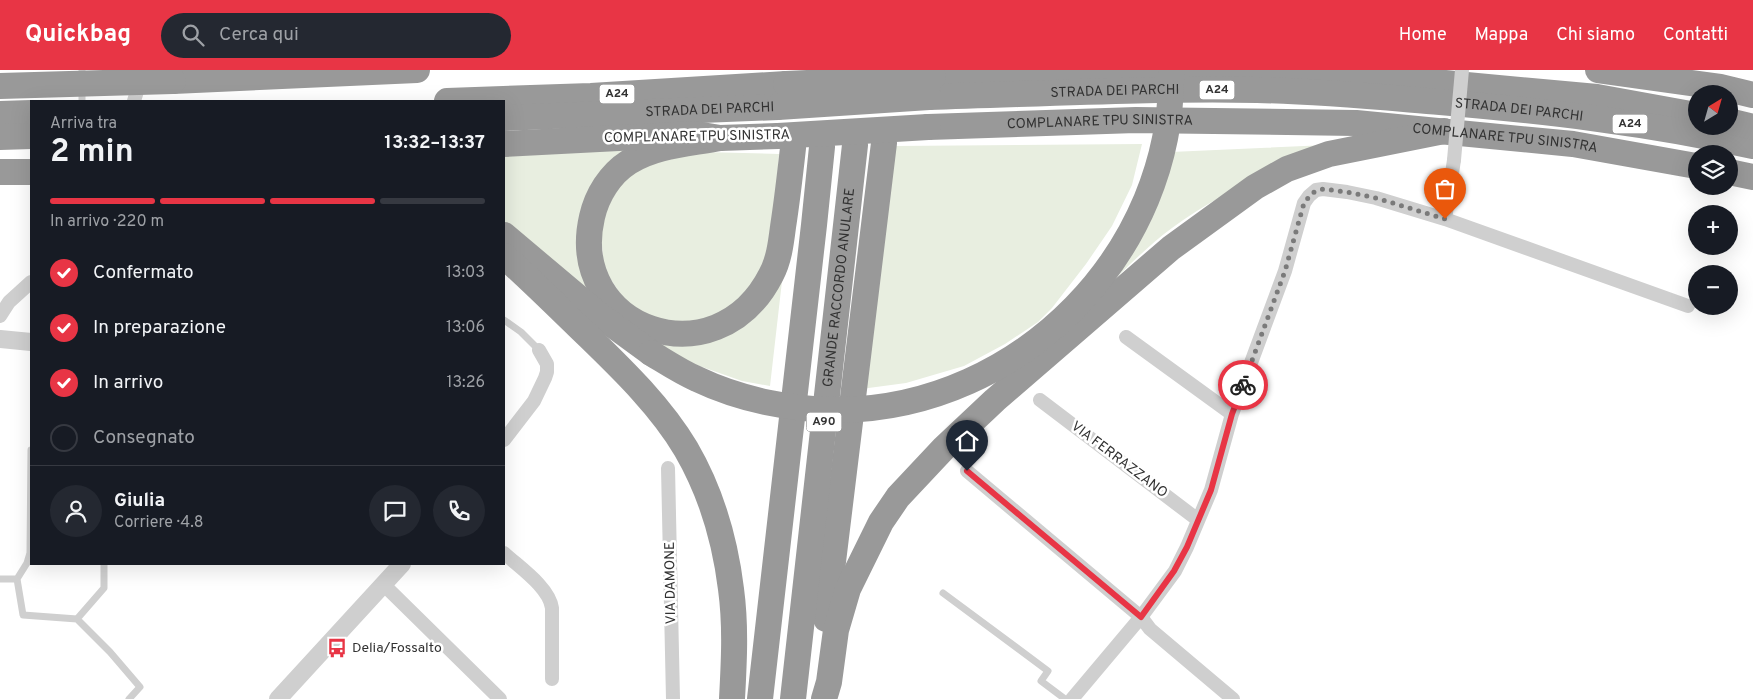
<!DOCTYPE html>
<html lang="it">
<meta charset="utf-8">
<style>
:root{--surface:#171b24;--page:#242831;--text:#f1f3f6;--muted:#9ea1a6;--line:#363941;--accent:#e83545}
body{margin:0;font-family:Overpass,sans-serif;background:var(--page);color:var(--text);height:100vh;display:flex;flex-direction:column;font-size:19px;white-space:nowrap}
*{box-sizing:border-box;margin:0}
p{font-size:16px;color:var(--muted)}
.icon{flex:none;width:28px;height:28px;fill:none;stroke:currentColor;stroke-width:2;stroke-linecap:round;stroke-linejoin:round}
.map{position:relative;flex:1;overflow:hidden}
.panel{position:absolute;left:30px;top:30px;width:475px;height:465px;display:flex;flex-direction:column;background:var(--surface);border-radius:0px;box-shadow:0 5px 20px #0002}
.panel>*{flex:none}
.needle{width:32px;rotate:37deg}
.buttons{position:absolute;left:1688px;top:15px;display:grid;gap:10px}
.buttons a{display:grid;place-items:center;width:50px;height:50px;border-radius:50%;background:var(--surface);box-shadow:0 5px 20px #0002;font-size:25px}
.pin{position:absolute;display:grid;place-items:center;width:42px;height:42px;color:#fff;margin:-51px -21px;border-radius:50% 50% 50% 0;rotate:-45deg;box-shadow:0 0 5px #0007}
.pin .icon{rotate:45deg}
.courier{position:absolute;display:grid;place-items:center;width:50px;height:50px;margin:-25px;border:4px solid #e83545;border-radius:50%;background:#fff;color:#222;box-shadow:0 1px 6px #0007}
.overview em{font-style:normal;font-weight:700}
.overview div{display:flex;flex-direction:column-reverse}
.overview{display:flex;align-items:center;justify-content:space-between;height:85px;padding:0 20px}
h1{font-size:32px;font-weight:700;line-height:38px}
.bar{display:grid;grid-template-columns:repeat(4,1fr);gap:8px 5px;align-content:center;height:60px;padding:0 20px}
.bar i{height:6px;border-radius:4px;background:var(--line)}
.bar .selected{background:var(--accent)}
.bar p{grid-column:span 4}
.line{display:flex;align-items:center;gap:12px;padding:0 20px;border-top:1px solid var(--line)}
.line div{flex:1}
.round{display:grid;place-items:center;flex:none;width:52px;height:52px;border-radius:26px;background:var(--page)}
ol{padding:0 20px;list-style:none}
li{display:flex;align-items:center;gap:15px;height:55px}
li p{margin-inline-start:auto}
li .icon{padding:5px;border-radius:50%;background:var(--accent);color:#fff;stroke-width:4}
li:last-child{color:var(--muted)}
li i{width:28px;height:28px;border:2px solid var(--line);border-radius:50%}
header{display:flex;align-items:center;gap:30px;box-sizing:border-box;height:70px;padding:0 25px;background:var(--accent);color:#fff}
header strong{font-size:24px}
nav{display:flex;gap:28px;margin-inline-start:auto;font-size:18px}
.search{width:350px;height:45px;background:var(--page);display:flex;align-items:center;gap:12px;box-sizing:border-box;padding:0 18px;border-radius:28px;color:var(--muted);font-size:19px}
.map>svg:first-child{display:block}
.green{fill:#e8eee0}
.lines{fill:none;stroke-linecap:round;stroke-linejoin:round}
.service{stroke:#cfcfcf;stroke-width:7}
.minor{stroke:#cfcfcf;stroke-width:14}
.tertiary{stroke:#cfcfcf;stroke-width:18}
.motorway{stroke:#999;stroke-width:26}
.minor-bridge{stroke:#cfcfcf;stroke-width:14}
.motorway-bridge{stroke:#999;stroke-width:26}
.done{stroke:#7a7a7a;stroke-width:5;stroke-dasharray:0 9}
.route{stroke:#e83545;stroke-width:6}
.labels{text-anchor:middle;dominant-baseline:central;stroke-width:5;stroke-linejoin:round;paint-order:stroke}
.shield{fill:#fff;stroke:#707070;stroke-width:1}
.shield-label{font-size:12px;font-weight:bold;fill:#323232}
.street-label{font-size:14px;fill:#323232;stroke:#fff}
.poi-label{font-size:14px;fill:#323232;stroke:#fff;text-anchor:start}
</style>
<header>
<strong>Quickbag</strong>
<div class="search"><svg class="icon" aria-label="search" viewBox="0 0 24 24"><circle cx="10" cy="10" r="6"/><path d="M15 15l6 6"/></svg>Cerca qui</div>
<nav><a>Home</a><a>Mappa</a><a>Chi siamo</a><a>Contatti</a></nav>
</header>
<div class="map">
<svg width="1753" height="629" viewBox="0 0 1753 629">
<rect width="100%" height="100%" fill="#fff"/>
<!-- green -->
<path class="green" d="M1142,74L1132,115L1112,156L1086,194L1052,238L1038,252L1005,274L964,296L906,313L861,319L895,76Z
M1327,75C1273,100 1220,123 1172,158C1146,177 1124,201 1101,222L1171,82Z
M631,78L600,109L590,211L692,273L785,185L770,316L742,311L674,287L504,160V86Z
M702,82L779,84L774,165L753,222L705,255L649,249L627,234L604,199L600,149L623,111L650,92Z"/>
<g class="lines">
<!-- service -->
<path class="service" d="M82,31V0
M504,250L521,262L539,280
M31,380L30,483L27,493L17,509L23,545L77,549
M104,494V518L77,549L110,582L140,617L129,629
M0,509H17
M943,523L1048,601L1041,611L1065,629"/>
<!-- minor -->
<path class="minor" d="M134,31L141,8
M1445,149L1688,236
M0,246L9,232L31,212
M1126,267L1232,344
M1040,330L1198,450
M504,370L534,331L545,308L547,302V294L539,280
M668,398L673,629
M967,401L1141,547L1150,559L1233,629
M504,483C519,497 549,517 552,538V609
M384,515L500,629
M1072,629L1141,547L1175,501L1187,477L1211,420L1232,344L1285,201L1304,133L1309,126L1316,120L1323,119L1347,122L1376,128L1445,149L1454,90"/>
<!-- tertiary -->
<path class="tertiary" d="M0,269L31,272
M278,629L402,494"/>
<!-- motorway -->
<g class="motorway">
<path d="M1598,0L1720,17L1753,25"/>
<path d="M933,7L1147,1H1258L1370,6L1597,27L1696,45"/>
<path d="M173,11L417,0"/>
<path id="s1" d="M929,27C1038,24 1148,18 1257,20C1318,21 1379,27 1440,32C1545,41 1650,53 1753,76"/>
<path d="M447,31L591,26L786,14"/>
<path d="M0,44L31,43"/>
<path id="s2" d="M504,48L778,37"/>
<path d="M1729,51L1753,57"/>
<path id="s3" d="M928,57L1136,50L1356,53L1573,74L1696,96"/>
<path d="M0,67L31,66"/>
<path d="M720,68C689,74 656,75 629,92C610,104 597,125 592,147C566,259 716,313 771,205C779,190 781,173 783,157C787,131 790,105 793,78"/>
<path d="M504,74L696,64L720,68L778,66"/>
<path d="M0,102H31"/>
<path d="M1729,102L1753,107"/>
<path d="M504,165L599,245L651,283"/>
<path d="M504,186C533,212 561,240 589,267C624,301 661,337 686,379C711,422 725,470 731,519C736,556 734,592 732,629"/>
<path d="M826,549L884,73"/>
<path d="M760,629L814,155L822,77"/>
<path id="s4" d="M793,629L855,75"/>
<path d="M824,629L829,612L836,560L848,519L881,452L898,427L944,378L995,330L1171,178L1255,117L1287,99L1329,84L1444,61"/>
</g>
<!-- minor-bridge -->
<path class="minor-bridge" d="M1454,90L1462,0"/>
<!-- motorway-bridge -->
<path class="motorway-bridge" d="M786,14L933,7
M0,16L173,11
M778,37L929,27
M778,66L928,57
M651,283C666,292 681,302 697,309C741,330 792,340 840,340C1021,338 1175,181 1171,0"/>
</g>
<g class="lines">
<!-- done -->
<path class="done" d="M1243,315L1285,201L1304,133L1312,123L1323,119L1347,122L1376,128L1445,149"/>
<!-- route -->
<path class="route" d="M967,401L1141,547L1174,501L1187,477L1211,420L1232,344L1243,315"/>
</g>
<!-- icons -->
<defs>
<symbol id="bus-bare" viewBox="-9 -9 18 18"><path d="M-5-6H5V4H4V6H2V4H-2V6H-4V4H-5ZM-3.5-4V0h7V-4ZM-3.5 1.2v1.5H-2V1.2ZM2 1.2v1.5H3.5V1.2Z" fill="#e83545" stroke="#fff" stroke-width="2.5" paint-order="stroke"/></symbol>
</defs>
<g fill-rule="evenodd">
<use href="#bus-bare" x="323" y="564" width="28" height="28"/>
</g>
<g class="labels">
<!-- shield labels -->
<g class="shield">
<rect x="1199.5" y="10.5" width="35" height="19" rx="4"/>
<rect x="599.5" y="14.5" width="35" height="19" rx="4"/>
<rect x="1612.5" y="44.5" width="35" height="19" rx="4"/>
<rect x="806.5" y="342.5" width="35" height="19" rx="4"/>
</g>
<g class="shield-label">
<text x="1217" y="20">A24</text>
<text x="617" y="24">A24</text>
<text x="1630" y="54">A24</text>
<text x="824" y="352">A90</text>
</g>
<!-- street labels -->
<g class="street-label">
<text stroke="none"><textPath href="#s1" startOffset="186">STRADA DEI PARCHI</textPath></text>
<text stroke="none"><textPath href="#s2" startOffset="206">STRADA DEI PARCHI</textPath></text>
<text stroke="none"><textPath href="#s1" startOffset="591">STRADA DEI PARCHI</textPath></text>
<text stroke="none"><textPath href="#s3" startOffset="172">COMPLANARE TPU SINISTRA</textPath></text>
<text transform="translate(697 67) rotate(-1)">COMPLANARE TPU SINISTRA</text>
<text stroke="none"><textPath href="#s3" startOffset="578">COMPLANARE TPU SINISTRA</textPath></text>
<text stroke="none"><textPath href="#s4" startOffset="414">GRANDE RACCORDO ANULARE</textPath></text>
<text transform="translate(1119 390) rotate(37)">VIA FERRAZZANO</text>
<text transform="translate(671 513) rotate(-91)">VIA DAMONE</text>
</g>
<!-- poi labels -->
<g class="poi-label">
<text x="352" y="578">Delia/Fossalto</text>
</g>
</g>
</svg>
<div class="buttons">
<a><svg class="needle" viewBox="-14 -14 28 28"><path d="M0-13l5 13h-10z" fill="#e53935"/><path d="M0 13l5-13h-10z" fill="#9ea1a6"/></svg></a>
<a><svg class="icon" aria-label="layers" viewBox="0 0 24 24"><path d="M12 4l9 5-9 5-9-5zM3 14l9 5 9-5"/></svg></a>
<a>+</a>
<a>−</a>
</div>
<div class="pin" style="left:1445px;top:149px;background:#ea580c"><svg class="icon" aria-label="bag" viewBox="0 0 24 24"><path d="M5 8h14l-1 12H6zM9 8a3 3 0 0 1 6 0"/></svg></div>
<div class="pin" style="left:967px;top:401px;background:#1f2937"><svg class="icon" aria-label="home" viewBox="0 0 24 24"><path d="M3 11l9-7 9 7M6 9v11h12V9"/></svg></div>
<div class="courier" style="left:1243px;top:315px"><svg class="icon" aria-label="bike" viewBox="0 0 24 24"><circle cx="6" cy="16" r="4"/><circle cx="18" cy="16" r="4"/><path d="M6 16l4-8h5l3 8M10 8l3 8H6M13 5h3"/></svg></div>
<section class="panel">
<div class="overview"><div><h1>2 min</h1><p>Arriva tra</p></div><em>13:32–13:37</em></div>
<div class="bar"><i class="selected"></i><i class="selected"></i><i class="selected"></i><i></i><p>In arrivo · 220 m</p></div>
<ol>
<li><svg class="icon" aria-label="check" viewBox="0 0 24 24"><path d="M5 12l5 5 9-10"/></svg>Confermato<p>13:03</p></li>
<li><svg class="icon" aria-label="check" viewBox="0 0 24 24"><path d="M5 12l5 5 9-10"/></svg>In preparazione<p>13:06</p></li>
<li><svg class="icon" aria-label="check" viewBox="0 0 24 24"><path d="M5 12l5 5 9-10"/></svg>In arrivo<p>13:26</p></li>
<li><i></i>Consegnato</li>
</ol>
<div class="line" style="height:90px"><a class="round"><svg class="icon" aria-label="person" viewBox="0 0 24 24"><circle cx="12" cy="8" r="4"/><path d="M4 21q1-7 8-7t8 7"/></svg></a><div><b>Giulia</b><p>Corriere · 4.8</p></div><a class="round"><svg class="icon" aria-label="chat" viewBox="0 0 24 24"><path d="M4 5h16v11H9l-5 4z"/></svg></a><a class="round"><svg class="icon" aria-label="phone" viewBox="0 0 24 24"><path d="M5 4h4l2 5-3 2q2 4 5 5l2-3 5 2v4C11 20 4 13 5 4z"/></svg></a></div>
</section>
</div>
